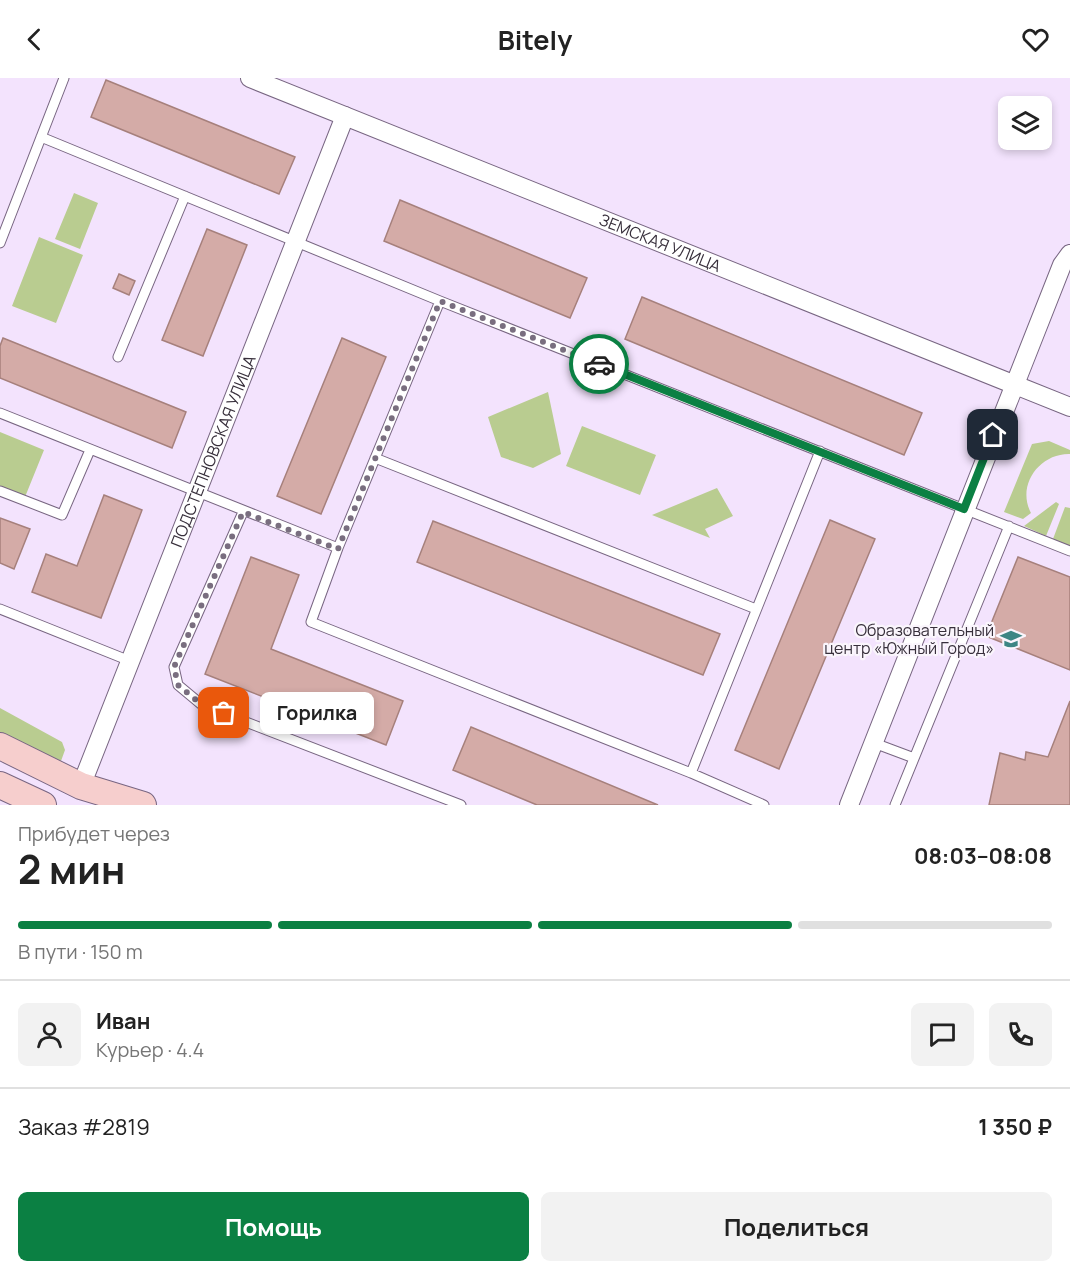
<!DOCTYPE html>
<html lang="ru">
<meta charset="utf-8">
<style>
:root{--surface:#fff;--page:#f2f2f2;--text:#222;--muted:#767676;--line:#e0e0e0;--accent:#0b8043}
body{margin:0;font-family:Manrope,sans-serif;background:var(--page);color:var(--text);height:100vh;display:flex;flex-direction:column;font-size:22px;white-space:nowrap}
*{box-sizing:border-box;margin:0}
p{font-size:20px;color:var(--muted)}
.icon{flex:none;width:33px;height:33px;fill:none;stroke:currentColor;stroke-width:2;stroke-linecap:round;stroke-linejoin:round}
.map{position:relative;height:727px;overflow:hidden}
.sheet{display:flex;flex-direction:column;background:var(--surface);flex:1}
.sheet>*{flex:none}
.buttons{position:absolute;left:998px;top:18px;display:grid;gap:12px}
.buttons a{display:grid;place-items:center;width:54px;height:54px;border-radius:9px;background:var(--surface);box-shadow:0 3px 9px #0003;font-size:30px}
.pin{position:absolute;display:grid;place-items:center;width:51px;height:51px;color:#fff;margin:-26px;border-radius:12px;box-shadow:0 3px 9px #0006}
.courier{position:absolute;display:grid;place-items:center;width:60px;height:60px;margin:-30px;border:4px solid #0b8043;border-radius:50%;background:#fff;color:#222;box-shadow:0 2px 8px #0007}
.bubble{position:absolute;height:42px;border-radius:9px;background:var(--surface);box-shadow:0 3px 9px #0003;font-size:20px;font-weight:700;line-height:42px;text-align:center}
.summary em{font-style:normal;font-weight:700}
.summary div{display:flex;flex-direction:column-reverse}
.summary{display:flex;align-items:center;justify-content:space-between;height:102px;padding:0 18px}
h1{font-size:39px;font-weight:700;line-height:45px}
.bar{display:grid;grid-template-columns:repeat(4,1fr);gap:9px 6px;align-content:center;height:72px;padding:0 18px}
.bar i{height:8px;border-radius:4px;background:var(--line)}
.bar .active{background:var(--accent)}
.bar p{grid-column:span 4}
.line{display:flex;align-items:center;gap:15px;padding:0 18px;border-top:2px solid var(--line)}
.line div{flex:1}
.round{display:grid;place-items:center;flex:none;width:63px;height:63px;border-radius:9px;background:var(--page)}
.button{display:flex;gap:12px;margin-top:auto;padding:12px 18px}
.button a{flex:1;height:69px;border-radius:9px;background:var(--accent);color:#fff;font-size:24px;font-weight:700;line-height:69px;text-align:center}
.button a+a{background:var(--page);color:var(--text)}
header{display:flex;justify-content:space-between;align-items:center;height:78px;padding:0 18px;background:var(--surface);font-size:27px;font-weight:700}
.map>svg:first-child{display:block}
.green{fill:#b9cc90}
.building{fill:#d4aba7;stroke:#a6807c;stroke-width:1.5}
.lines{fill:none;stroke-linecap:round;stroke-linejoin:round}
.service-casing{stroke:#786682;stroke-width:11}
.minor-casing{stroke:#786682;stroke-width:20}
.secondary-casing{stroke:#786682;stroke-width:28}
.service{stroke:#fff;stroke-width:9}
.minor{stroke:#fff;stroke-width:18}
.secondary{stroke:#f6cecd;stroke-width:26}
.done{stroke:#796e7f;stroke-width:6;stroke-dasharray:0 10.8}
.route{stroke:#0b8043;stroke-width:8}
.labels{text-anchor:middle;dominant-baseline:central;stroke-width:4.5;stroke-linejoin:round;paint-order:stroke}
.street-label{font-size:16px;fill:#372f3b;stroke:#faf5fc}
.poi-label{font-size:16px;fill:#372f3b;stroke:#faf5fc;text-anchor:end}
</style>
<header><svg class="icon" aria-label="back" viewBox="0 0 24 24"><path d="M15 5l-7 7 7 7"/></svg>Bitely<svg class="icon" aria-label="heart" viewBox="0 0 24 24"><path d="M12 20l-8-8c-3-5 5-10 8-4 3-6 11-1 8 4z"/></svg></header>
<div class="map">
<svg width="1070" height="727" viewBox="0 0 1070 727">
<rect width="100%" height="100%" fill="#f3e3fd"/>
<!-- green -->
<path class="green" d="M74,115L98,125L80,171L55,161Z
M39,159L83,177L56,245L12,228Z
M548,314L561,376L533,390L501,379L488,339Z
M582,348L656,377L640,417L566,388Z
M0,354L44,372L25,419L0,409Z
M1049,363L1070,372V376C1040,375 1016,407 1031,435L1023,441L1004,434L1032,366Z
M717,410L733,438L705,451L710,460L652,437Z
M1056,424L1059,426L1046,458L1024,448Z
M1065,429L1070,430V468L1053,461Z
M0,630L62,664L65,672L61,683L0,655Z"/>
<!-- building -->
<path class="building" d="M106,2L295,79L279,116L91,39Z
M400,122L587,200L570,240L384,163Z
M207,151L247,167L203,278L162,262Z
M119,196L135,203L129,217L113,210Z
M642,219L922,335L904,377L625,261Z
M3,260L186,334L172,370L0,300V268Z
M342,260L386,279L321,436L277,418Z
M104,417L142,432L101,540L32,514L46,476L77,488Z
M0,440L30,451L14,491L0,485Z
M830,442L875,461L779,691L735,672Z
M433,443L720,556L703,597L417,484Z
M251,479L299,497L271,571L403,623L386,667L205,596Z
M1018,479L1070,499V592L986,558Z
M1070,623V727H989L1000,675L1025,682L1026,674L1048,679Z
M471,649L658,727H537L453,692Z"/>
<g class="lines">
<defs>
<path id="service" d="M41,59L440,223L1070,473
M0,165L64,0
M118,279L185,118
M0,335L338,470L311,544L691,695L764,727
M375,380L756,531
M0,413L62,437L90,372
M243,434L174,589L178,607L202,627L461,727
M338,470L440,223
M0,531L130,583
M874,665L914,680
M691,695L820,373
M895,727L1009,448"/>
<g id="minor">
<path id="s1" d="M250,0L1070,329"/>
<path id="s2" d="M81,708L345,38"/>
<path d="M849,727L1062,187L1070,176"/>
</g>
<path id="secondary" d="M0,668L81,708L143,727
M0,707L43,727"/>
</defs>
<!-- service casing -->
<use href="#service" class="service-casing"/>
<!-- minor casing -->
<use href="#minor" class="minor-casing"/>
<!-- secondary casing -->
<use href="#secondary" class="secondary-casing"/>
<!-- service -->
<use href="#service" class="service"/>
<!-- minor -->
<use href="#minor" class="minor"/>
<!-- secondary -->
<use href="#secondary" class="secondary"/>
</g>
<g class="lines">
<!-- done -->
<path class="done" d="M224,635L202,627L178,607L174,589L243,434L338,471L440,223L599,286"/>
<!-- route -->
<path class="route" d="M599,286L964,431L993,357"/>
</g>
<!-- icons -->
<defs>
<symbol id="school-bare" viewBox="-9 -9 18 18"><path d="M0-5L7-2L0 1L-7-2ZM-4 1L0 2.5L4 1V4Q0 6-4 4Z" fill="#3d8684" stroke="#faf5fc" stroke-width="2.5" paint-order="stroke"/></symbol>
</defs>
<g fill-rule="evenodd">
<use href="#school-bare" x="996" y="546" width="30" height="30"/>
</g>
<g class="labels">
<!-- street labels -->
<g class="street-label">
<text stroke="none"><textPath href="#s1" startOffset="442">ЗЕМСКАЯ УЛИЦА</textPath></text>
<text stroke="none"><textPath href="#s2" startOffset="360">ПОДСТЕПНОВСКАЯ УЛИЦА</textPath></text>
</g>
<!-- poi labels -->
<g class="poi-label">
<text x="994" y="552">Образовательный<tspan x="994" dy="18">центр «Южный Город»</tspan></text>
</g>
</g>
</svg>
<div class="buttons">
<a><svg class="icon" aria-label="layers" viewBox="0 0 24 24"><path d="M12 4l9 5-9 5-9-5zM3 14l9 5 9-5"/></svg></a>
</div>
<div class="pin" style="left:224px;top:635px;background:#ea580c"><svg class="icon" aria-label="bag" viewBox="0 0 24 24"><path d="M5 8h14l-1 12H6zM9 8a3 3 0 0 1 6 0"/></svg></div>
<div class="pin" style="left:993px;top:357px;background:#1f2937"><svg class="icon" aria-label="home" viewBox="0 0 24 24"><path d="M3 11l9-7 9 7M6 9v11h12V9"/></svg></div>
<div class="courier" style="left:599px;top:286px"><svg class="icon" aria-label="car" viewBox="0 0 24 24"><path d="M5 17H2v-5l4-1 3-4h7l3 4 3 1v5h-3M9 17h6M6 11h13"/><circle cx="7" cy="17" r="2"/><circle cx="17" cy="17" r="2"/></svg></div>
<div class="bubble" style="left:260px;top:614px;width:114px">Горилка</div>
</div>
<section class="sheet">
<div class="summary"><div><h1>2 мин</h1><p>Прибудет через</p></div><em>08:03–08:08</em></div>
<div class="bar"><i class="active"></i><i class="active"></i><i class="active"></i><i></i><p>В пути · 150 m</p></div>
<div class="line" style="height:108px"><a class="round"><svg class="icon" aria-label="person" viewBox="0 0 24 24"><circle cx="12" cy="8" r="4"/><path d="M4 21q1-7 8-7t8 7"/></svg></a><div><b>Иван</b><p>Курьер · 4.4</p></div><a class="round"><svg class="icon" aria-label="chat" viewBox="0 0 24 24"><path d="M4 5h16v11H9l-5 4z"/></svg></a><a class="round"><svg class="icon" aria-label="phone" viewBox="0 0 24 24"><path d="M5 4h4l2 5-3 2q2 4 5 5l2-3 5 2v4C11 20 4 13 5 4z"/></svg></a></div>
<div class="line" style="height:78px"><div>Заказ #2819</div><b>1 350 ₽</b></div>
<div class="button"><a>Помощь</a><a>Поделиться</a></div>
</section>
